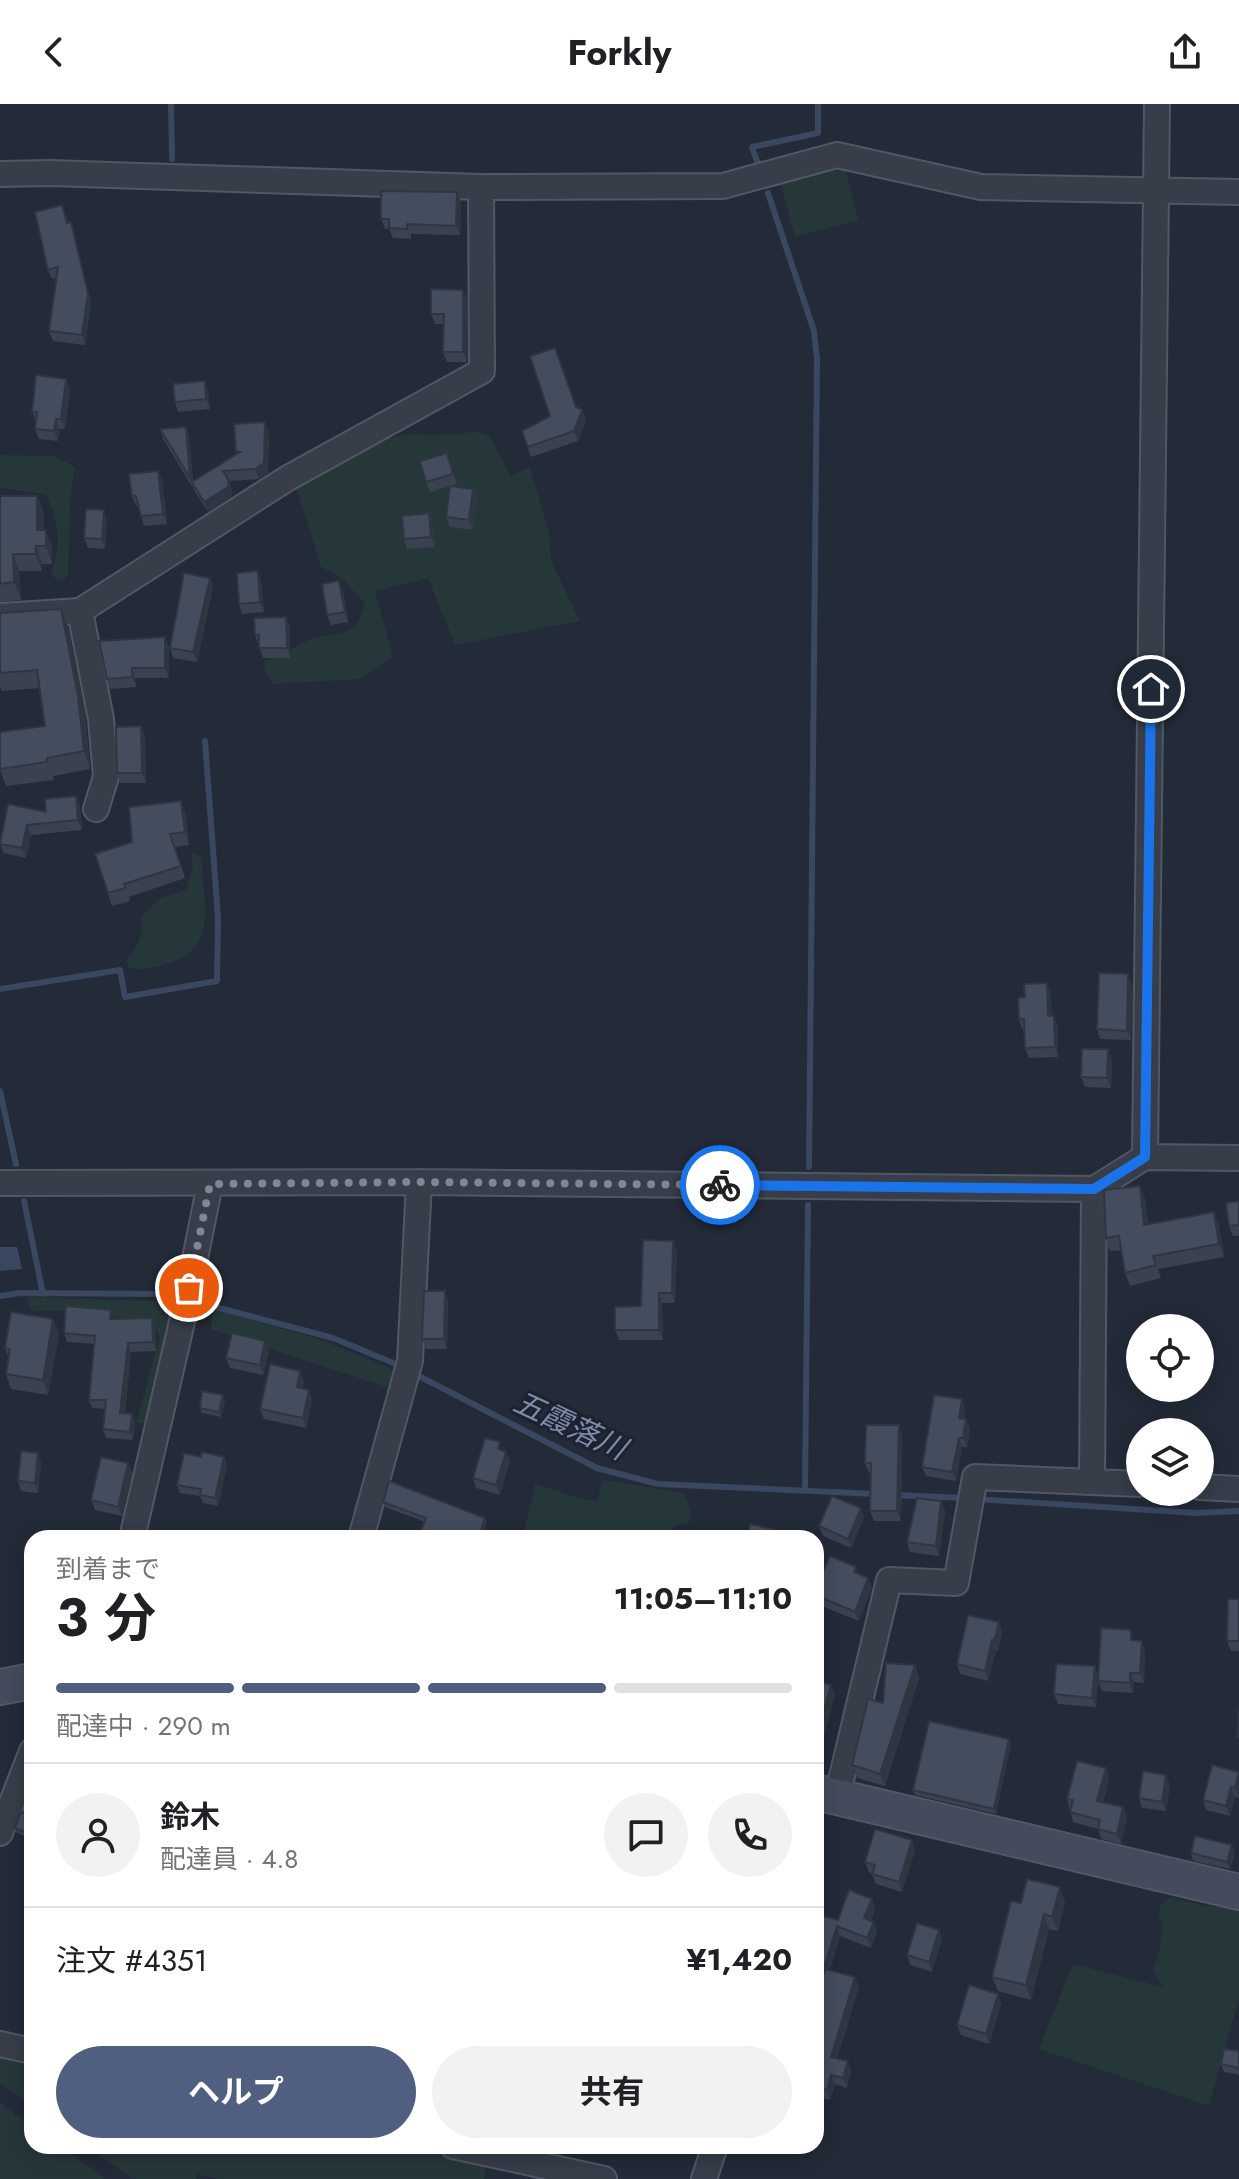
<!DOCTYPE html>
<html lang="ja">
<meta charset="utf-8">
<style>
:root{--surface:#fff;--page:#f2f2f2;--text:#202124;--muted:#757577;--line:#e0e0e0;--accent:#505f80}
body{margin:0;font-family:Jost,"Noto Sans JP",sans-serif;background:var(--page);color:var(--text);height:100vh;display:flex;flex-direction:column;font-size:30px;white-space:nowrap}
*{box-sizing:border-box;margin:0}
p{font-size:26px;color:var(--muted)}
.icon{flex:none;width:44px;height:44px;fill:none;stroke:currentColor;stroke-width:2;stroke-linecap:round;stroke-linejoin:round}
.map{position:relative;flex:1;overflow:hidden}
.drawer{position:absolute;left:24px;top:1426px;width:800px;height:624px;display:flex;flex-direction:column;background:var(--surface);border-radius:24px;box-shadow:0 4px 20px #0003}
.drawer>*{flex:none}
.buttons{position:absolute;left:1126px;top:1210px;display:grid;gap:16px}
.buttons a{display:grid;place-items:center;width:88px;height:88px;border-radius:50%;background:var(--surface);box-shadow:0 4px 20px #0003;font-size:40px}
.pin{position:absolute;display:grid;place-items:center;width:68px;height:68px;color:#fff;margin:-34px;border:4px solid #fff;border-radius:50%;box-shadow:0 2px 8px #0007}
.courier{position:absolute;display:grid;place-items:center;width:80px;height:80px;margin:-40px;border:6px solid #1a73e8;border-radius:50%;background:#fff;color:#222;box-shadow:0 2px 10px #0007}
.overview em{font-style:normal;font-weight:700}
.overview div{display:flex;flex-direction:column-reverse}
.overview{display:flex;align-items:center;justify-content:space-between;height:136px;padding:0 32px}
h1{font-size:52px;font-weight:700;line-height:60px}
.bar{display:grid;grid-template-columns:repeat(4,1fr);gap:12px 8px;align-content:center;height:96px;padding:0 32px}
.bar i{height:10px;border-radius:6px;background:var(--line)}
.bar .selected{background:var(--accent)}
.bar p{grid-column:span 4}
.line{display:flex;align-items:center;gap:20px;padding:0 32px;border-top:2px solid var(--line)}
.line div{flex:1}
.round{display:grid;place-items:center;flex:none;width:84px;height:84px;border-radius:42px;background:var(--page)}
.primary-button{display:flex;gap:16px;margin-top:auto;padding:16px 32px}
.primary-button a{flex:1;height:92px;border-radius:48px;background:var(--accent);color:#fff;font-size:32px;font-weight:700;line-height:92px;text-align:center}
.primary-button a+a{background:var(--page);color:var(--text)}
header{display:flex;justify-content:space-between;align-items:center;height:104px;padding:0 32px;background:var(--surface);font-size:36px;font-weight:700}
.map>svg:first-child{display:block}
.green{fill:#26373a}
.water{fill:#394761}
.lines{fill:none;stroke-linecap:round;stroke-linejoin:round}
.stream{stroke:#394761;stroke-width:6}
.street-casing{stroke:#525764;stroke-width:28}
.secondary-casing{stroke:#525764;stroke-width:38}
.street{stroke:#373d49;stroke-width:24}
.secondary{stroke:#454b5c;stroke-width:34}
.wall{fill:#3a4250}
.shaded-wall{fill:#303641}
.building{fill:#444d5d;stroke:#303641;stroke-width:2}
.done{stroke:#808694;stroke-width:8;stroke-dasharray:0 14.4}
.route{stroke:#1a73e8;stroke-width:10}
.labels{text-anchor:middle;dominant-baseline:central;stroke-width:6;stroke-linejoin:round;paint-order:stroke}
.water-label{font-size:30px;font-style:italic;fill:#7c8cab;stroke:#1c222e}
</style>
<header><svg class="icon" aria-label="back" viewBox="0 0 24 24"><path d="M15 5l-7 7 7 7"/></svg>Forkly<svg class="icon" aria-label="share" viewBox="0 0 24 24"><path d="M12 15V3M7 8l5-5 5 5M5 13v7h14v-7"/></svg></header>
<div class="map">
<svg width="1239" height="2075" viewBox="0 0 1239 2075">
<rect width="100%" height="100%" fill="#232a38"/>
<!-- green -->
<path class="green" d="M830,61L845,64L858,116L795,133L779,73Z
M475,327L489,332L511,372L530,363L549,429L551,457L580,517L455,541L428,474L375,487L393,553L361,575L273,580L264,564L265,557C281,554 291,544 305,538C334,525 356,539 365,500L343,475L321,463L296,382C323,368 376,333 405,331C429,330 451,333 475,327Z
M0,351L54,352L75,363L70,397L68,469L64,476L58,478L51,469C62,440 59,419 46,391L0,383Z
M191,748L202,754C201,793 221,842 172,858C158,863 143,867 129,864L127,856C139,842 143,832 141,813L160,794L186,786L193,762Z
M27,1193L155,1197L177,1203L149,1320L136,1319L160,1233L155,1223C114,1208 74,1205 31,1207Z
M213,1205L322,1236L402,1269L396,1286L211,1225Z
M603,1376L684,1389L692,1413L687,1420L674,1423L673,1434H523L535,1380L585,1396L597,1397Z
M1170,1793L1204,1802L1233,1804L1239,1808V1894L1209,2002L1039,1945L1073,1860L1163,1883L1153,1866L1159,1848L1163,1820L1158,1813L1160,1802Z
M0,1949L32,1956V2002L0,1979Z
M0,1999L32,2022V2042H60L106,2075H0Z
M87,2042H413L487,2059L484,2075H219L197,2070L196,2075H138L130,2073Z"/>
<!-- water -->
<path class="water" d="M0,1143H17L22,1165L0,1167Z"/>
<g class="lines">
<!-- stream -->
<path class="stream" d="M171,0L172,55
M758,60L752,43L818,29V0
M768,89L814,227L817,255L809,1063
M0,885L120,866L125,893L217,877L218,814L205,637
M0,987L16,1060
M24,1097L43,1190
M0,1192L20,1189L160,1190L182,1195
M193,1197L333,1234L403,1263
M413,1269L597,1364L658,1380L876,1390
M805,1386L808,1101
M895,1391L964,1394
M975,1395L1196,1409L1239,1407"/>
<defs>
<path id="street" d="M0,70L50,69L481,83L723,82L837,51L981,83L1239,88
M80,507L101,615L106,673L96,705
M0,512L80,507L288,374L482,267L481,83
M1145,1053L1239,1054
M0,1079L419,1078L1094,1085L1145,1053L1157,0
M1092,1378L1140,1380
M1200,1383L1239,1385
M132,1434L184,1209L210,1080
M361,1434L410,1257L419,1078
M837,1693L889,1476L956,1479L975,1373L1092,1378L1094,1085
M0,1729L32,1647
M0,1940L32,1947
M453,2042L604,2075
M704,2075L715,2042"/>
<path id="secondary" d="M0,1583L32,1577
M816,1688L1239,1788"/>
</defs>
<!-- street casing -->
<use href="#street" class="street-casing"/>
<!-- secondary casing -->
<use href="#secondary" class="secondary-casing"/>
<!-- street -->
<use href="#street" class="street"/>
<!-- secondary -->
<use href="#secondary" class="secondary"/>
</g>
<!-- wall -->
<path class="wall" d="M461,98L460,131L411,130V135L393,134L389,125H385L381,115Z
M66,111L68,119L71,118L74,128L91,199L85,241L53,237L49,227L56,174L52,175L48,166Z
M463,186L467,196V258H447L443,248L444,220H435L431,210Z
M70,285L65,325H59L58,337L39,335L35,325L36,318L32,308Z
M208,287L210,305L178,308L175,298Z
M576,303L582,306L586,316L578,337L531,353L522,327Z
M186,323L189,333L193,377L236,350V348L269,328L268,369L259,375L229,377L232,387L231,393L208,408L195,388L193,381V384L163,335L160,325Z
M447,349L457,380L451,382L473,385L477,395L473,426L450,423L446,413L450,382L430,388L426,378Z
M158,367L162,377L167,420L144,422L138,402H136L132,392Z
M0,392H37L44,409V426L52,443V460H42V467H19L21,496L0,498Z
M429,409L433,419L435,443L407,445L404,435Z
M107,416L105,445L88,444L84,434Z
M210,474L213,484L197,558L173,554L170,544Z
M261,477L264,508L242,510L239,500Z
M343,487L348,518L331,521L327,511Z
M61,505L68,523L85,609L90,665L53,672L54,676L6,682L0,666V628L45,622L40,584L2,587L0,583V509Z
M286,513L290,523V554H263L255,531Z
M169,543V574H135L136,583L110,585L107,575Z
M141,622L145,632L146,679H120L117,669Z
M76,692L80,702L82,726L31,731L26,754L3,749L0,738Z
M186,710L189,741L175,743L185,774L129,793L130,797L112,802L95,750L132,738Z
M1047,879L1051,889V912L1058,922V953L1029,954L1025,944V925H1022L1019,915L1025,893Z
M1132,880L1131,936L1100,935L1097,925Z
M1112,955L1111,984L1085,983L1081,973Z
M1140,1082L1145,1095L1148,1120L1214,1108L1219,1121L1224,1153L1158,1165L1161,1174L1130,1182L1125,1169L1121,1146L1110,1147L1106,1134Z
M1239,1097V1132H1233L1229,1122Z
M677,1147L675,1199H662L663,1236H619L615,1226L641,1202Z
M448,1197L447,1245H426L422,1235Z
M152,1214L155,1222L156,1247L131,1248L125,1309L132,1310L135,1319L133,1336L106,1334L103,1325L105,1305L92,1304L89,1296L95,1240L67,1238L64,1229L114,1215Z
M53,1215L59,1230L48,1291L11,1285L6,1270L9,1255L5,1244Z
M265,1237L269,1247L263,1271L230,1264L226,1254Z
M304,1277L302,1284L309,1286L312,1296L306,1324L264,1315L260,1305Z
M225,1296L221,1313L202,1309L200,1304Z
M965,1304L964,1315L970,1324L967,1343H962L956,1377L926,1372L922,1363Z
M902,1331L901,1417H874L870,1407L871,1369H869L865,1359Z
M503,1347L510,1357L500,1391L476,1384L473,1374Z
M38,1349L41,1359L38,1389L21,1387L18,1377Z
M201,1353H224L227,1361L218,1402L203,1399L200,1392L180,1389L177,1381Z
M128,1359L132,1369L122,1412L95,1406L91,1396Z
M941,1397L945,1407L939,1452L910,1448L907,1438Z
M383,1398L485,1414L487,1419L425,1418L385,1403Z
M861,1404L864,1414L851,1444L823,1432L819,1422Z
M859,1470L868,1474L872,1483L859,1517L817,1500L816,1484Z
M1239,1495V1547H1231L1227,1537Z
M999,1518L1002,1528L998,1547L996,1546L988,1577L960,1570L957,1560Z
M1135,1537L1145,1547L1144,1579L1134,1578L1133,1589L1102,1587L1098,1577L1096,1603L1058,1600L1054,1590L1098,1572Z
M915,1561L919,1574L885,1682L857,1674L852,1661L883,1599Z
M816,1577L831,1581L835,1592L822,1638L816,1637Z
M1009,1635L1011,1640L996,1710L915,1691L913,1686Z
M1106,1664L1109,1674L1103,1698L1127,1713L1121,1740L1101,1735L1098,1725L1073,1718L1067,1695Z
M1239,1668V1694L1235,1693L1230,1712L1206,1706L1203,1696Z
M1170,1681L1166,1707L1142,1704L1139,1694Z
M32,1712V1735L17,1729L15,1724Z
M915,1746L902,1788L876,1780L872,1770L869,1768L865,1758Z
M1191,1749H1235L1230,1765L1193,1757Z
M872,1795L875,1805L871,1817L874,1818L877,1828L871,1844L840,1832L830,1866L859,1883L837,1954L851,1967L847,1984L835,1980L830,1996L816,1992V1895L823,1871L816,1869V1810L838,1816Z
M1065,1798L1058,1827L1049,1825L1031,1896L998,1887L992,1873L1021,1799Z
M939,1826L942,1835L932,1868L910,1861L907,1851Z
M998,1890L1001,1900L989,1940L961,1931L957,1921Z
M1239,1947V1971L1224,1968L1221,1960Z"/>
<!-- shaded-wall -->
<path class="shaded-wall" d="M457,88L461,98L460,131L456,122Z
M71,118L74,128L91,199L85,241L82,231Z
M463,186L467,196V258L463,248Z
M66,275L70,285L65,325L61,315Z
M205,277L208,287L210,305L206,295Z
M582,306L586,316L578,337L574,327Z
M56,315L59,325L58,337L54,327Z
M265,318L269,328L268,369L259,375L255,365Z
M186,323L189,333L193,384L190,374Z
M158,367L162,377L167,420L163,410Z
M229,377L232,387L231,393L208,408L204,398Z
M473,385L477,395L473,426L469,416Z
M37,392L44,409V443L37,426Z
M104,406L107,416L105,445L102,435Z
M429,409L433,419L435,443L431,433Z
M46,426L52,443V460L46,442Z
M36,442L42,460V467L35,450Z
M13,450L19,467L21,496L14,478Z
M258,467L261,477L264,508L260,498Z
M210,474L213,484L197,558L193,548Z
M339,477L343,487L348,518L345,508Z
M61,505L68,523L85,609L90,665L84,647Z
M286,513L290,523V554L287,544Z
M165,533L169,543V574L165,564Z
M132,564L135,574L136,583L132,573Z
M141,622L145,632L146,679L142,669Z
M76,692L80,702L82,726L78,716Z
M181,697L186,710L189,741L185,728Z
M27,721L31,731L26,754L22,744Z
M1128,870L1132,880L1131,936L1127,927Z
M1047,879L1051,889L1052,922L1048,912Z
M1054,912L1058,922V953L1055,943Z
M1108,945L1112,955L1111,984L1107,974Z
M1140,1082L1145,1095L1149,1134L1144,1121Z
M1214,1108L1219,1121L1224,1153L1219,1140Z
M673,1137L677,1147L675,1199L672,1189Z
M445,1187L448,1197L447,1245L444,1235Z
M659,1189L662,1199L663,1236L659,1226Z
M152,1214L155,1222L156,1247L153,1238Z
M53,1215L59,1230L48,1291L43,1276Z
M265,1237L269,1247L263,1271L260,1261Z
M128,1239L131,1248L124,1318L120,1309Z
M300,1267L304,1277L300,1293L297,1283Z
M309,1286L312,1296L306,1324L303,1314Z
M223,1291L225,1296L221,1313L219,1308Z
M962,1295L965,1304L962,1323L959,1314Z
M132,1310L135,1319L133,1336L130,1328Z
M966,1315L970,1324L967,1343L963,1334Z
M899,1321L902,1331L901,1417L897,1407Z
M959,1334L962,1343L956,1377L952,1368Z
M506,1348L510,1357L500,1391L496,1381Z
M38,1349L41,1359L38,1389L35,1379Z
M224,1353L227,1361L218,1402L215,1394Z
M128,1359L132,1369L122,1412L118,1403Z
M941,1397L945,1407L939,1452L936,1442Z
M861,1404L864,1414L851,1444L848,1435Z
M485,1414L487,1419L482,1434H478Z
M868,1474L872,1483L859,1517L855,1508Z
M999,1518L1002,1528L998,1547L994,1537Z
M992,1536L996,1546L988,1577L985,1567Z
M1142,1537L1145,1547L1144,1579L1140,1569Z
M915,1561L919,1574L885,1682L880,1670Z
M1095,1562L1098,1572L1096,1603L1092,1594Z
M1130,1569L1134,1578L1133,1589L1130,1579Z
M831,1581L835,1592L822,1638L818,1627Z
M1009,1635L1011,1640L996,1710L994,1705Z
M1106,1664L1109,1674L1100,1707L1097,1697Z
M1239,1670V1694L1235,1684Z
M1166,1671L1170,1681L1166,1707L1162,1698Z
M1231,1683L1235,1693L1230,1712L1226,1702Z
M1123,1703L1127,1713L1121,1740L1117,1730Z
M912,1736L915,1746L902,1788L899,1778Z
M1232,1741L1235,1749L1230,1765L1227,1758Z
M1060,1783L1065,1798L1058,1827L1052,1813Z
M872,1795L875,1805L868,1824L864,1814Z
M1044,1810L1049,1825L1031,1896L1026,1881Z
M874,1818L877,1828L871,1844L867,1834Z
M837,1822L840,1832L828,1873L824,1863Z
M939,1826L942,1835L932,1868L929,1858Z
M855,1873L859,1883L835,1963L831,1953Z
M998,1890L1001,1900L989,1940L986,1930Z
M848,1957L851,1967L847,1984L843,1974Z
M831,1971L835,1980L830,1996L827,1986Z"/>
<!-- building -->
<path class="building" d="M381,87L457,88L456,122L407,120V125L389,124V115H381Z
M62,101L67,119L71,118L88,189L82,231L49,227L58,163L48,166L35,108Z
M431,185L463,186V248H443L444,210H431Z
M555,244L576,303L582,306L574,327L528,343L522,327L550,312L530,252Z
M36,271L66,275L61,315H56L54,327L35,325L37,308H32Z
M205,277L206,295L175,298L173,280Z
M265,318L264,359L255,365L223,367L229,377L228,383L204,398L192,378L240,348H236L234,320Z
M186,323L190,374L160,325Z
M447,349L453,370L426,378L420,357Z
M158,367L163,410L141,412L136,392H132L129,370Z
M450,382L473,385L469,416L446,413Z
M0,392H37V426H46V442H36L35,450H13L14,478L0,480Z
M86,405L104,406L102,435L84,434Z
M429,409L431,433L404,435L402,412Z
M258,467L260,498L239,500L237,469Z
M184,469L210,474L193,548L170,544Z
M339,477L345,508L327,511L322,480Z
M61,505L78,592L84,647L47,654V658L0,665V628L45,622L37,566L0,569V509Z
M286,513L287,544H259V531H255L254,514Z
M165,533V564H132V573L107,575L99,537Z
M141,622L142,669H117L116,623Z
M76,692L78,716L27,721L22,744L0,740L8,700L46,708L45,695Z
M181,697L185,728L170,730L181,762L124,780L125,784L108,789L95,750L132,738L129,703Z
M1099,869L1128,870L1127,927L1097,925Z
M1047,879L1048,912H1054L1055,943L1025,944L1024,915H1019L1018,894L1025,893L1024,880Z
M1082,945H1108L1107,974L1081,973Z
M1140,1082L1144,1121L1214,1108L1219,1140L1153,1152L1156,1161L1125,1169L1119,1132L1106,1134L1104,1086Z
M1239,1097V1121L1229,1122L1226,1099Z
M643,1136L673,1137L672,1189H659V1226H615V1203L641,1202Z
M424,1187H445L444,1235H422Z
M66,1202L111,1206L110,1215L152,1214L153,1238L128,1239L120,1309L132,1310L130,1328L103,1325L106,1296H89L95,1232L64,1229Z
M11,1208L53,1215L43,1276L6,1270L10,1245L5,1244Z
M232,1229L265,1237L260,1261L226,1254Z
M270,1260L300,1267L297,1283L309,1286L303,1314L260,1305Z
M202,1287L223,1291L219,1308L200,1304Z
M934,1291L962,1295L959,1314L966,1315L963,1334H959L952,1368L922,1363Z
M866,1321H899L897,1407H870L871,1359H865Z
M485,1334L500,1338L498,1345L506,1348L496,1381L473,1374Z
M21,1347L38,1349L35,1379L18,1377Z
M202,1348L224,1353L215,1394L200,1391L201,1385L177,1381L184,1349L201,1353Z
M101,1353L128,1359L118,1403L91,1396Z
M389,1377L485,1414L478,1434H418L426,1414L383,1398Z
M832,1392L861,1404L848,1435L819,1422Z
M917,1394L941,1397L936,1442L907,1438Z
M750,1420L777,1426L775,1434H747Z
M830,1452L856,1463L854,1468L868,1474L855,1508L816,1491V1484Z
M1228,1495H1239V1537H1227Z
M968,1511L999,1518L994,1537L992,1536L985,1567L957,1560Z
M1101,1524L1131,1526V1536L1142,1537L1140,1569H1130V1579L1098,1577Z
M886,1559L915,1561L880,1670L852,1661L868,1595L883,1599Z
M1056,1560L1095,1562L1092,1594L1054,1590Z
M816,1577L831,1581L818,1627L816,1626Z
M1239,1604V1633H1237Z
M929,1617L1009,1635L994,1705L913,1686Z
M1077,1657L1106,1664L1097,1697L1123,1703L1117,1730L1098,1725L1100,1716L1070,1708L1073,1696L1067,1695Z
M1212,1661L1239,1668L1235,1684L1231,1683L1226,1702L1203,1696Z
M1143,1667L1166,1671L1162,1698L1139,1694Z
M21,1708L32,1712V1730L15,1724Z
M875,1725L912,1736L899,1778L872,1770L875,1761L865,1758Z
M1195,1732L1232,1741L1227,1758L1191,1749Z
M1027,1775L1060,1783L1052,1813L1044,1810L1026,1881L992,1873L1011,1797L1021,1799Z
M849,1786L872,1795L864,1814L874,1818L867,1834L837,1822L824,1863L816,1860V1810L838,1816Z
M917,1819L939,1826L929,1858L907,1851Z
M825,1865L855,1873L831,1953L848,1957L843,1974L831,1971L827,1986L816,1983V1895Z
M969,1881L998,1890L986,1930L957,1921Z
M1224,1945L1239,1947V1964L1221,1960Z"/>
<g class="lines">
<!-- done -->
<path class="done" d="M189,1184L210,1080L419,1078L720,1081"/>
<!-- route -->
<path class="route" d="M720,1081L1094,1085L1145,1053L1151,585"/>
</g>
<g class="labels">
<!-- water labels -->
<g class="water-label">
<text transform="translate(570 1321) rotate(25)">五霞落川</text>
</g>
</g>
</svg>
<div class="buttons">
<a><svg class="icon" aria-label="locate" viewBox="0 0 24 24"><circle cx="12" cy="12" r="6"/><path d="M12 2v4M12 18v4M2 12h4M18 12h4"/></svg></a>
<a><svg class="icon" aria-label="layers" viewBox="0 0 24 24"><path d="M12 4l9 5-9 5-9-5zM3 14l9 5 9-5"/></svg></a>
</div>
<div class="pin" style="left:189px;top:1184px;background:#ea580c"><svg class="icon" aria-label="bag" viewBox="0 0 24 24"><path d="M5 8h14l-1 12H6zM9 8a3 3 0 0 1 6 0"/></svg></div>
<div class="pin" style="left:1151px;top:585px;background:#1f2937"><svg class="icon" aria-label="home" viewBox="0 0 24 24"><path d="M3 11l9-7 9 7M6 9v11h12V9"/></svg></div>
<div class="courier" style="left:720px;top:1081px"><svg class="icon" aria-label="bike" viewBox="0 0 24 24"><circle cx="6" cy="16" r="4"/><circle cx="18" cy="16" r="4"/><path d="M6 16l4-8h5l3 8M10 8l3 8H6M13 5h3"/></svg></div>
<section class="drawer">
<div class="overview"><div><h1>3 分</h1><p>到着まで</p></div><em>11:05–11:10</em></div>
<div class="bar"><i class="selected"></i><i class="selected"></i><i class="selected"></i><i></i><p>配達中 · 290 m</p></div>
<div class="line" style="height:144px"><a class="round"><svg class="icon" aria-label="person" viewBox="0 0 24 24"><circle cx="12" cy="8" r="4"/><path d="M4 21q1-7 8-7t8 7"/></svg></a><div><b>鈴木</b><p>配達員 · 4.8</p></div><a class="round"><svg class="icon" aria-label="chat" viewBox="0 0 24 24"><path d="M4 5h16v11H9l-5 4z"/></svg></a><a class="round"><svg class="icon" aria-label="phone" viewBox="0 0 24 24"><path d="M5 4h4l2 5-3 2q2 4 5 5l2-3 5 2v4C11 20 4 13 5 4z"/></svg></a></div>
<div class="line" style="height:104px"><div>注文 #4351</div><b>¥1,420</b></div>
<div class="primary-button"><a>ヘルプ</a><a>共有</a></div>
</section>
</div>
